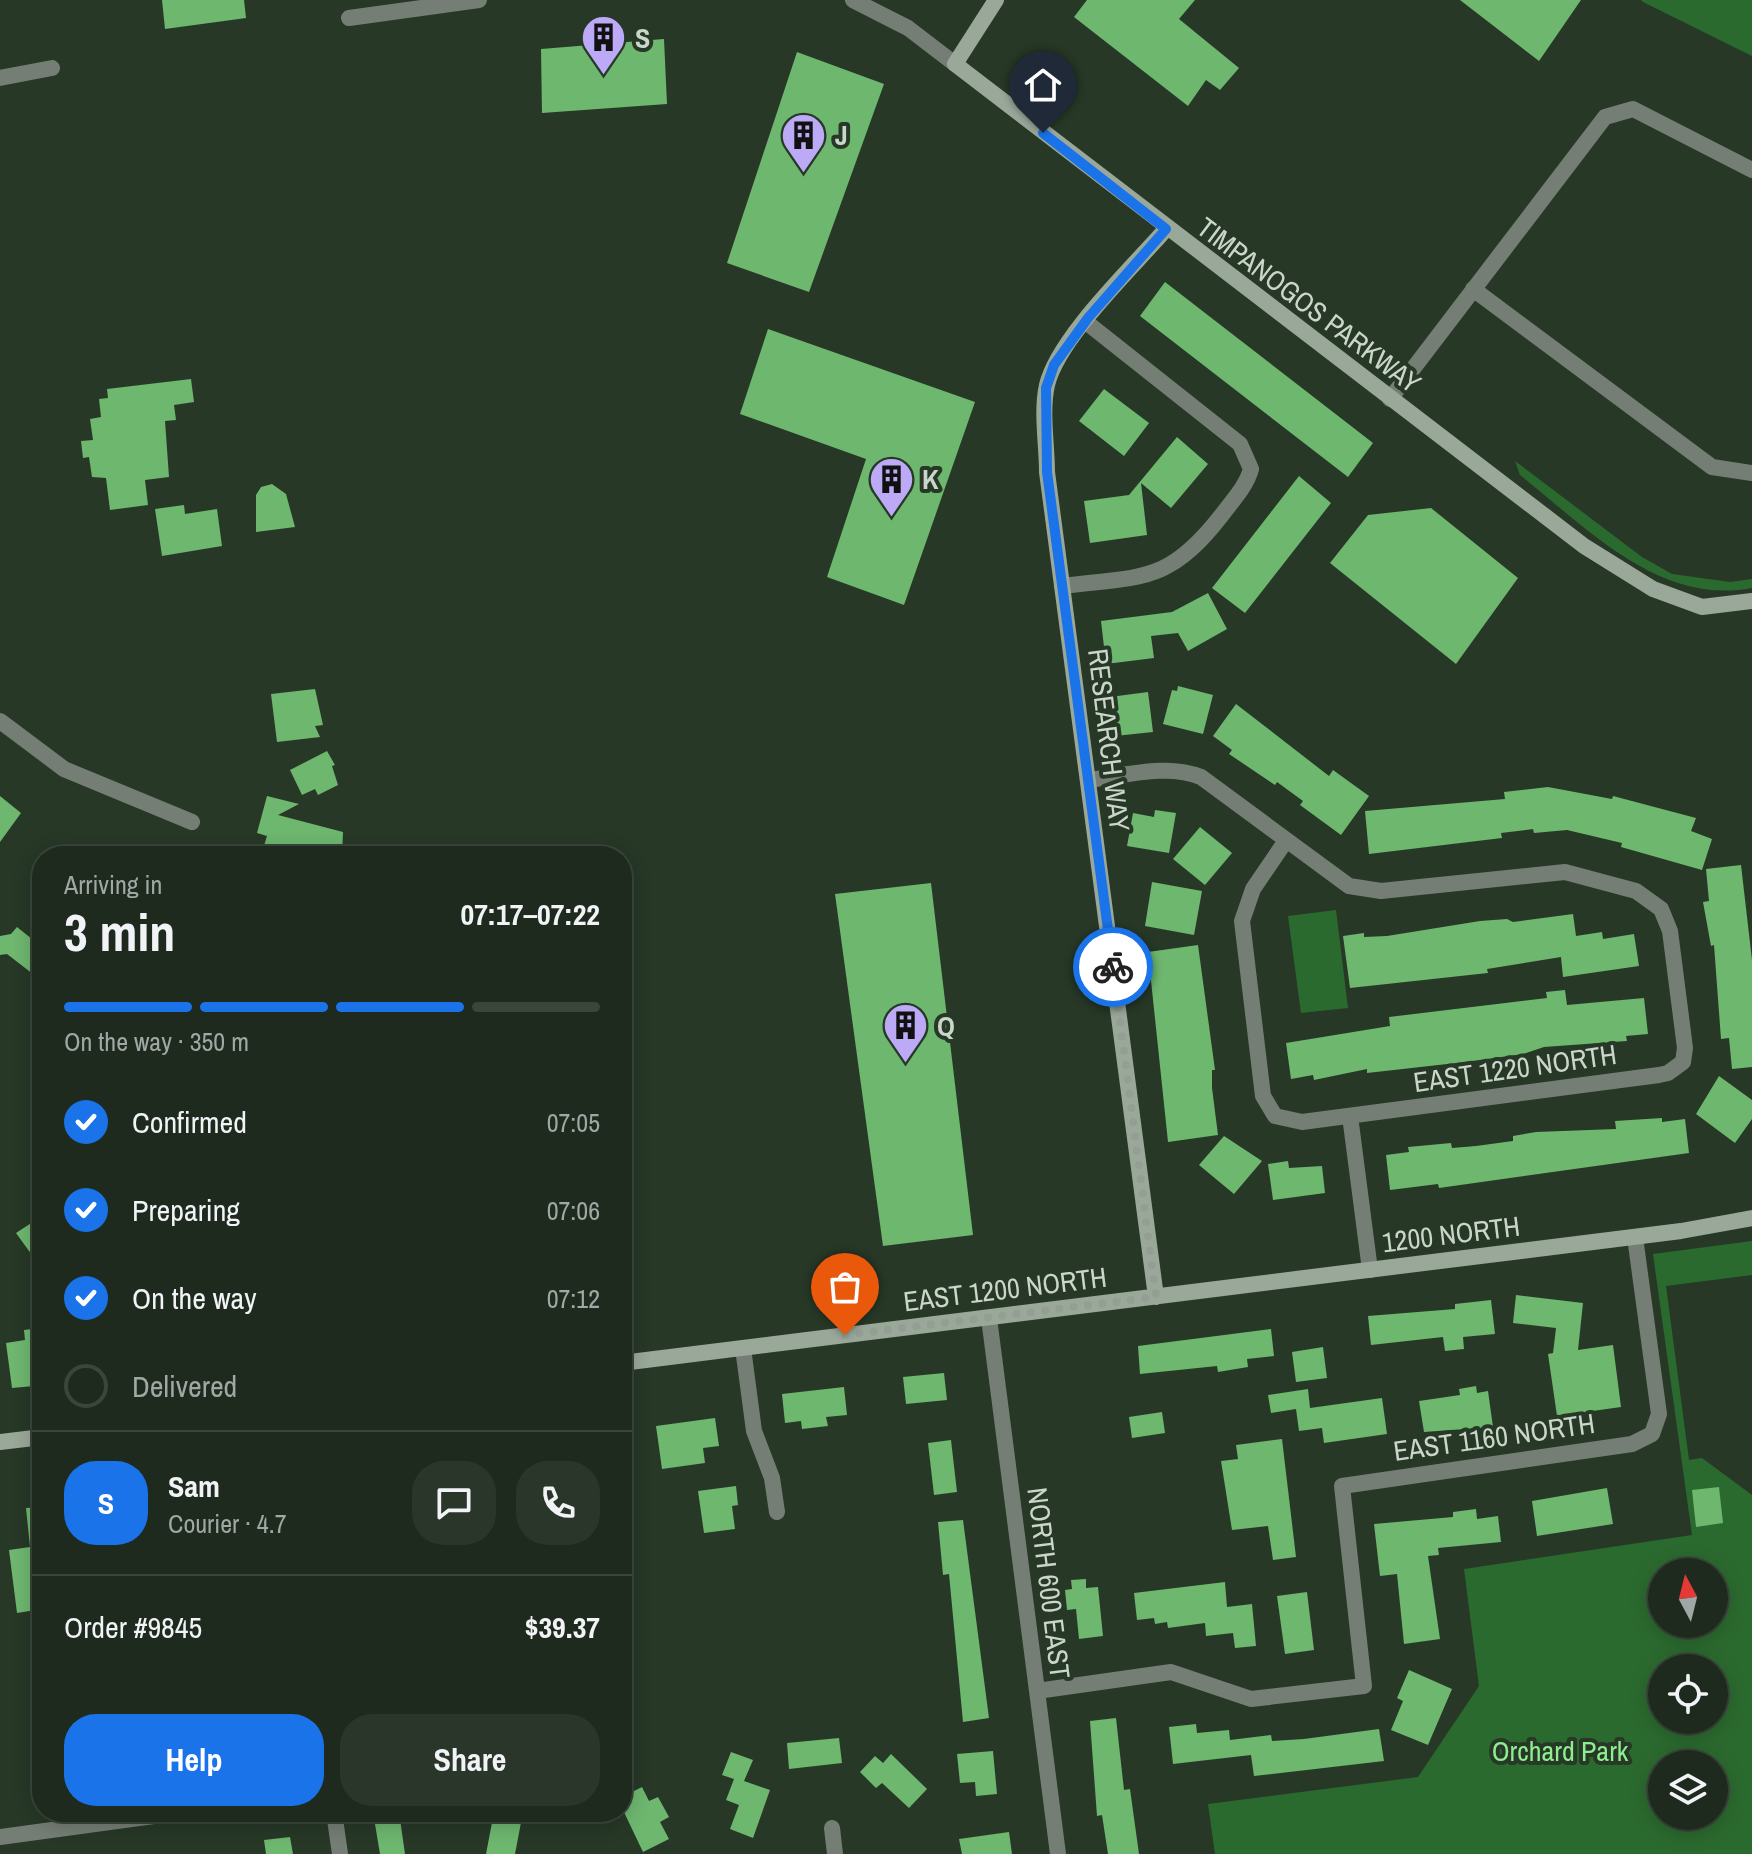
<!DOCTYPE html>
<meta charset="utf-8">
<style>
:root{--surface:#1d2a1d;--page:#2a362a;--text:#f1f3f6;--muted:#a0a7a4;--line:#3b463b;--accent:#1a73e8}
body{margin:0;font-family:"Archivo Narrow",sans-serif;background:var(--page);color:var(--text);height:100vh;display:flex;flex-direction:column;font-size:30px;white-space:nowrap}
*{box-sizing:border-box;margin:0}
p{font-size:26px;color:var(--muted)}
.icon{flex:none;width:44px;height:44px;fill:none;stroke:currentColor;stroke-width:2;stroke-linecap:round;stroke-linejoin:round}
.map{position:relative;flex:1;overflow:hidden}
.sheet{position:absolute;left:32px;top:846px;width:600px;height:976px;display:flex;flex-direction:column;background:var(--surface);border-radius:32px;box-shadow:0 4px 20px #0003,0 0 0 2px var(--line)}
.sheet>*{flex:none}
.needle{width:52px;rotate:353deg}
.tools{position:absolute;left:1648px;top:1558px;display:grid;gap:16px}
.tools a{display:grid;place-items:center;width:80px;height:80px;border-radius:50%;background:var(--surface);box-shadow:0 4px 20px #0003,0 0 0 2px var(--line);font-size:40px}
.pin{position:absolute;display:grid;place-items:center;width:68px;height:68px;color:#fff;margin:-82px -34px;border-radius:50% 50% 50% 0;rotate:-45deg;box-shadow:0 0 8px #0007}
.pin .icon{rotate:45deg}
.courier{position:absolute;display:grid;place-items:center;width:80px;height:80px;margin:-40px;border:6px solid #1a73e8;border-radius:50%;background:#fff;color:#222;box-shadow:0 2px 10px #0007}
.overview em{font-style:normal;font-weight:800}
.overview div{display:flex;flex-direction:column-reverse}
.overview{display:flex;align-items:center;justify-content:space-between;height:136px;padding:0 32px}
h1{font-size:52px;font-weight:800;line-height:60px}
.bar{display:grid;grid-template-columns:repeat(4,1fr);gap:12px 8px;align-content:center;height:96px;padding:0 32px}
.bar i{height:10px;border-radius:6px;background:var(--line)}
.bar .selected{background:var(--accent)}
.bar p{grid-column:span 4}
.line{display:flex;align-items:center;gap:20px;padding:0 32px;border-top:2px solid var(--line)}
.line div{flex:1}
.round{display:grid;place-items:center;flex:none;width:84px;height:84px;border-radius:32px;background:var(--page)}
ol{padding:0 32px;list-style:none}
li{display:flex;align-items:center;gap:24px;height:88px}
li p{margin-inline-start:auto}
li .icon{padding:8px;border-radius:50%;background:var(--accent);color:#fff;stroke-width:4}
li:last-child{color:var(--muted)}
li i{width:44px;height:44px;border:4px solid var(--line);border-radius:50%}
.cta{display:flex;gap:16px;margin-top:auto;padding:16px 32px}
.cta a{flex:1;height:92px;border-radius:32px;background:var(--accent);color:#fff;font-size:32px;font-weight:800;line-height:92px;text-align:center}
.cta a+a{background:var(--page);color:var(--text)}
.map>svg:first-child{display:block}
.green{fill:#2b6a2f;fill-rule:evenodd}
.building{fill:#6eb76f}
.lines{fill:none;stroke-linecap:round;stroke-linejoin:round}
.street{stroke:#757e75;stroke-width:16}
.secondary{stroke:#9aa89a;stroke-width:16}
.done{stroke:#929f92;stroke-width:8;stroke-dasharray:0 14.4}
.route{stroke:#1a73e8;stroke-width:10}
.labels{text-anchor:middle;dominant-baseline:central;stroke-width:8;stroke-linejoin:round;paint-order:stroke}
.poi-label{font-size:28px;font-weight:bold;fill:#cbd6cb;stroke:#273827;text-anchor:start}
.street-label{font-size:28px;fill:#cbd6cb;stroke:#273827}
.park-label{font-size:28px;fill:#8eed90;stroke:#273827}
</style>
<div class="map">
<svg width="1752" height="1854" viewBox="0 0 1752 1854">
<rect width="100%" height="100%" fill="#273827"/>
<!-- green -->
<path class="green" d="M1641,0H1752V56L1643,2Z
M1515,461L1642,557L1672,574L1730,582L1752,579V588C1659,606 1586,527 1520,475Z
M1336,910L1348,1008L1301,1013L1288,916Z
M1752,1241V1275L1666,1286L1689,1460L1702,1458L1752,1495V1854H1215L1208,1804L1418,1777L1479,1686L1464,1569L1692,1535L1653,1254ZM1662,1572H1714V1624H1662ZM1662,1668H1714V1720H1662ZM1662,1764H1714V1816H1662Z"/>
<!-- building -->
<path class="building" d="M162,0H244L246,18L165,29Z
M1087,0H1195L1179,19L1239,68L1220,90L1206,80L1188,106L1074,17Z
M1460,0H1581L1539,61Z
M664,39L667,104L542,113L541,49Z
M797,52L884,84L809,292L727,263Z
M1165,282L1373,443L1348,477L1140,316Z
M768,329L975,402L904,605L827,577L866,459L740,414Z
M191,379L194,402L174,405L176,420L165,421L169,477L145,480L148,505L110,510L106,478L92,477L89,457L83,458L81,441L93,440L90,419L101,417L99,399L108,398L107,389Z
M1104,389L1149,423L1124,456L1079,421Z
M1177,437L1208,464L1171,508L1141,483L1147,535L1090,543L1084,501L1129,495Z
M1299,476L1331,503L1245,613L1212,588Z
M272,484L286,494L295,527L256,532V495L261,487Z
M184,505L185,514L217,509L222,546L162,556L155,509Z
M1431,508L1518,578L1456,664L1330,563L1368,515Z
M1208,593L1227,629L1188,651L1178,633L1151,636L1154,658L1106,664L1101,621L1172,612Z
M1178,686L1213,695L1203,734L1163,724L1172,690L1177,691Z
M315,689L323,725L315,726L320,737L277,742L271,694Z
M1148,692L1153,732L1115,736L1110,697Z
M1236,704L1329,776L1333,770L1369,796L1341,835L1300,805L1303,801L1277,782L1275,785L1229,754L1232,750L1213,736Z
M327,751L335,765L332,766L338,785L318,795L315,789L302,795L290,770Z
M1548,787L1612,799L1613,796L1696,818L1691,831L1712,839L1702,870L1621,847L1622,843L1567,830L1534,833L1533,829L1501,833L1502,838L1369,854L1365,811L1505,799L1504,792Z
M0,796L21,813L0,842Z
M267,796L299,804L278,815L343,832L342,856H289L263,849L267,836L257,833Z
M1155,810L1176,813L1169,853L1127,846L1133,813L1154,817Z
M1200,827L1232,853L1205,885L1173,859Z
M1741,865L1752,960V1067L1732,1069L1729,1038L1721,1039L1714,945L1711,946L1703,902L1709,901L1706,869Z
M1152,882L1202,891L1194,935L1145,926Z
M931,883L973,1235L883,1246L835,894Z
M1573,914L1576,936L1602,932L1603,939L1634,934L1639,966L1563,977L1561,957L1487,969L1488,973L1350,988L1343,936L1364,933V937L1387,936L1480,921L1507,919L1513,922Z
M17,927L32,939L42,927V981L7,954L0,955V936L11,934Z
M1198,945L1215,1070H1212V1088L1218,1135L1168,1142L1148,952Z
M1565,990L1567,1005L1644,998L1648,1034L1626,1036L1627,1041L1544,1047L1523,1054L1465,1062L1367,1073V1069L1314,1080L1313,1075L1291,1079L1286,1043L1390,1026L1389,1017L1547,998L1546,992Z
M1719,1076L1752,1100V1119L1735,1143L1696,1114Z
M1662,1118V1122L1685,1119L1689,1153L1439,1188L1438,1184L1390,1190L1386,1155L1409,1152L1408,1147L1451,1143L1452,1148L1476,1146L1513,1141V1136L1536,1132L1616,1129L1615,1121Z
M1224,1136L1262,1161L1234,1194L1199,1165Z
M1288,1161L1289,1168L1322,1166L1325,1193L1273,1200L1268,1164Z
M42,1216V1269L16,1233Z
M1516,1295L1583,1303L1578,1350L1613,1345L1621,1407L1557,1416L1548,1354L1553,1353L1556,1328L1513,1323Z
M1491,1300L1495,1334L1463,1337L1464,1349L1445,1351L1443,1337L1371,1345L1368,1316L1455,1309V1304Z
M40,1328L42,1368L32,1369L34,1386L12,1388L6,1343L25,1340L24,1330Z
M1271,1329L1274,1356L1247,1359L1248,1367L1218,1372L1217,1366L1140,1374L1138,1346Z
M1323,1347L1327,1378L1296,1382L1292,1352Z
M944,1373L947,1400L906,1404L903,1377Z
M1476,1386L1477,1393L1488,1391L1493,1427L1424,1432L1419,1401L1460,1395L1459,1389Z
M844,1387L847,1415L826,1417L828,1426L802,1429L801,1421L785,1423L782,1394Z
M1308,1389L1310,1408L1382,1398L1387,1434L1324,1443L1322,1428L1299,1431L1296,1409L1271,1413L1268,1395Z
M1162,1412L1165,1433L1132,1438L1129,1417Z
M715,1418L719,1446L703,1448L705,1463L662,1469L656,1426Z
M1282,1439L1296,1557L1273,1560L1268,1526L1232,1530L1221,1461L1238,1459L1236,1445Z
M951,1440L957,1492L934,1495L928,1443Z
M736,1486L738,1505L732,1506L735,1529L704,1533L698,1491Z
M1719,1487L1723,1523L1696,1527L1692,1490Z
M1607,1488L1613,1524L1537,1536L1532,1501Z
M42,1507V1564H38L42,1609L17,1613L9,1550L30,1547L26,1508Z
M1476,1509L1477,1519L1498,1516L1501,1542L1438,1548L1439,1555L1428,1556L1440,1639L1404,1644L1397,1574L1380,1576L1374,1524L1453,1517V1512Z
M963,1520L989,1718L963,1722L949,1574L943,1575L938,1522Z
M1086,1579V1588L1098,1587L1103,1636L1079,1639L1076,1609L1067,1610L1065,1590L1072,1589L1071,1580Z
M1225,1582L1227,1607L1252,1604L1256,1646L1235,1648L1233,1633L1206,1636L1205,1623L1168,1628L1167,1622L1155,1624L1154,1618L1137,1620L1134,1593Z
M1307,1592L1314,1650L1285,1654L1277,1596Z
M1409,1670L1452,1689L1428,1745L1391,1730L1403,1701L1397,1698Z
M1116,1718L1124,1790L1130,1789L1139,1854H1108L1102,1815L1097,1816L1090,1721Z
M1196,1724L1197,1733L1229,1730L1230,1740L1271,1735L1272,1741L1304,1739L1379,1729L1384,1761L1254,1776L1251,1755L1173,1764L1169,1727Z
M839,1738L842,1763L789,1769L787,1743Z
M993,1751L997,1794L976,1796L975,1782L960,1783L957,1754Z
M731,1752L753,1760L744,1781L770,1790L753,1838L730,1829L739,1805L726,1800L734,1779L722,1775Z
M891,1754L927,1789L909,1808L882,1783L876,1788L860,1772L875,1756L883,1763Z
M642,1787L649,1801L658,1797L669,1817L660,1822L669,1839L643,1852L622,1808V1797Z
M373,1812H399L405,1854H380Z
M494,1812H523L515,1854H486Z
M1009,1832L1012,1854H962L959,1839Z
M290,1837L293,1854H266L264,1840Z"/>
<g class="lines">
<!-- street -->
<path class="street" d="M853,0L908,28L955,64
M349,18L479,0
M0,78L52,68
M1473,289L1712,467L1752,473
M1390,399L1605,117L1633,109L1752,170
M1062,586C1142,576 1168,584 1221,516C1232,501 1246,487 1251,469L1240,444L1086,322
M0,721L64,769L192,822
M1088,780C1124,776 1167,763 1201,777L1349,886L1381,891L1565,872L1636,891L1661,909L1670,931L1685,1048L1683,1062L1668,1073L1659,1075L1302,1122L1275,1116L1263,1096L1242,921L1253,889L1285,842
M1350,1116L1370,1270
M989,1318L1058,1854
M743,1348L754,1431L772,1478L777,1512
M1037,1691L1171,1672L1251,1699L1364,1686L1342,1486L1632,1444L1652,1434L1659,1414L1635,1237
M334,1812L340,1854
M832,1828L835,1854
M0,1837L183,1812"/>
<!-- secondary -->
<path class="secondary" d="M996,0L955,64L1584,546L1653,589L1702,607L1752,601
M1156,1297L1047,472C1047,445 1041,411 1047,385C1058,338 1133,267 1166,229
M622,1363L1681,1231L1752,1218
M0,1442L42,1437"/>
</g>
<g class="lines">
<!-- done -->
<path class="done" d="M845,1335L1156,1297L1113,967"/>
<!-- route -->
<path class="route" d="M1043,133L1166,229L1088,318L1054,365L1046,388L1047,472L1113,967"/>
</g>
<!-- icons -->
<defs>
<symbol id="building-pin" viewBox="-11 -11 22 30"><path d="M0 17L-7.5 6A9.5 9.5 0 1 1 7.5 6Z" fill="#bcaaf6" stroke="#273827"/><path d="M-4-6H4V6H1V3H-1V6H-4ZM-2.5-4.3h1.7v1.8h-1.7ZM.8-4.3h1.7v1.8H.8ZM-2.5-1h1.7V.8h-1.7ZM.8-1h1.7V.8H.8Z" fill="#111"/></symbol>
</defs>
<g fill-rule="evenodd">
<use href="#building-pin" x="578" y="12" width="51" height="69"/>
<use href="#building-pin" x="778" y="110" width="51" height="69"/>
<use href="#building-pin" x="866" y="454" width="51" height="69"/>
<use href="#building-pin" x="880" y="1000" width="51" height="69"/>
</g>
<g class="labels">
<!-- poi labels -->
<g class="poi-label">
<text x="635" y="38">S</text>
<text x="835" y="135">J</text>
<text x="922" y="479">K</text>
<text x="937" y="1026">Q</text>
</g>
<!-- street labels -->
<g class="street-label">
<text transform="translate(1309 305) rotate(37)">TIMPANOGOS PARKWAY</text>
<text transform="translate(1109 740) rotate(83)">RESEARCH WAY</text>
<text transform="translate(1515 1068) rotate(-8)">EAST 1220 NORTH</text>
<text transform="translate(1451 1234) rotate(-7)">1200 NORTH</text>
<text transform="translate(1005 1289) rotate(-7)">EAST 1200 NORTH</text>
<text transform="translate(1494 1437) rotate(-8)">EAST 1160 NORTH</text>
<text transform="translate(1049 1583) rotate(83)">NORTH 600 EAST</text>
</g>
<!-- park labels -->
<g class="park-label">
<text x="1560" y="1751">Orchard Park</text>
</g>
</g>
</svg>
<div class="tools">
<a><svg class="needle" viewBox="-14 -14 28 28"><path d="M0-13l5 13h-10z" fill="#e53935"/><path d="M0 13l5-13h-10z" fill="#a0a7a4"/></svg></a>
<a><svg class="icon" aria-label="locate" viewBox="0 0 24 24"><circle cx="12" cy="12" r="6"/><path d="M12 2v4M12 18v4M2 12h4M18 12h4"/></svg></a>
<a><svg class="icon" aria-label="layers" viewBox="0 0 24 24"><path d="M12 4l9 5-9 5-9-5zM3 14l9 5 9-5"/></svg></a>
</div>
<div class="pin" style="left:845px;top:1335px;background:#ea580c"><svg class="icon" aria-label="bag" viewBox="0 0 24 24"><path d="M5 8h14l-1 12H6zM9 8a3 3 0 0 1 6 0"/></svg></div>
<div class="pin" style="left:1043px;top:133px;background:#1f2937"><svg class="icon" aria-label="home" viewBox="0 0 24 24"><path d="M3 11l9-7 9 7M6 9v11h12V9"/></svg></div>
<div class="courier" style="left:1113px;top:967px"><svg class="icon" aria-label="bike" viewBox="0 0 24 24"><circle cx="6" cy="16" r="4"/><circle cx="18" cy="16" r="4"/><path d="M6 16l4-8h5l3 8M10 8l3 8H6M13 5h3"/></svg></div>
<section class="sheet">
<div class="overview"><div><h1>3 min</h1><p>Arriving in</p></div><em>07:17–07:22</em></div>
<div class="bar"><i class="selected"></i><i class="selected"></i><i class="selected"></i><i></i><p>On the way · 350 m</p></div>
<ol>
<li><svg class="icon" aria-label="check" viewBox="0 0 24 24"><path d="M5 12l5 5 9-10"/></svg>Confirmed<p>07:05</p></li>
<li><svg class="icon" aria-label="check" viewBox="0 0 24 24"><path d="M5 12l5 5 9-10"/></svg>Preparing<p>07:06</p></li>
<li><svg class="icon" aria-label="check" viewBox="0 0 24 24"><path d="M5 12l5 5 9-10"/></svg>On the way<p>07:12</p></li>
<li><i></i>Delivered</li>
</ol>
<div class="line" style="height:144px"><b class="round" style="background:var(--accent);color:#fff">S</b><div><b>Sam</b><p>Courier · 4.7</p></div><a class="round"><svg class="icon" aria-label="chat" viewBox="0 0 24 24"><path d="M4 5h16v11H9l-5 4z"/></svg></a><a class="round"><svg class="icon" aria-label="phone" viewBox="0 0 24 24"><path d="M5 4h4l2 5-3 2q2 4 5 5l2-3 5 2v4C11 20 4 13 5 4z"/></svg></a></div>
<div class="line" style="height:104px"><div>Order #9845</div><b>$39.37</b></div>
<div class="cta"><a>Help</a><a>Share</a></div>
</section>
</div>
